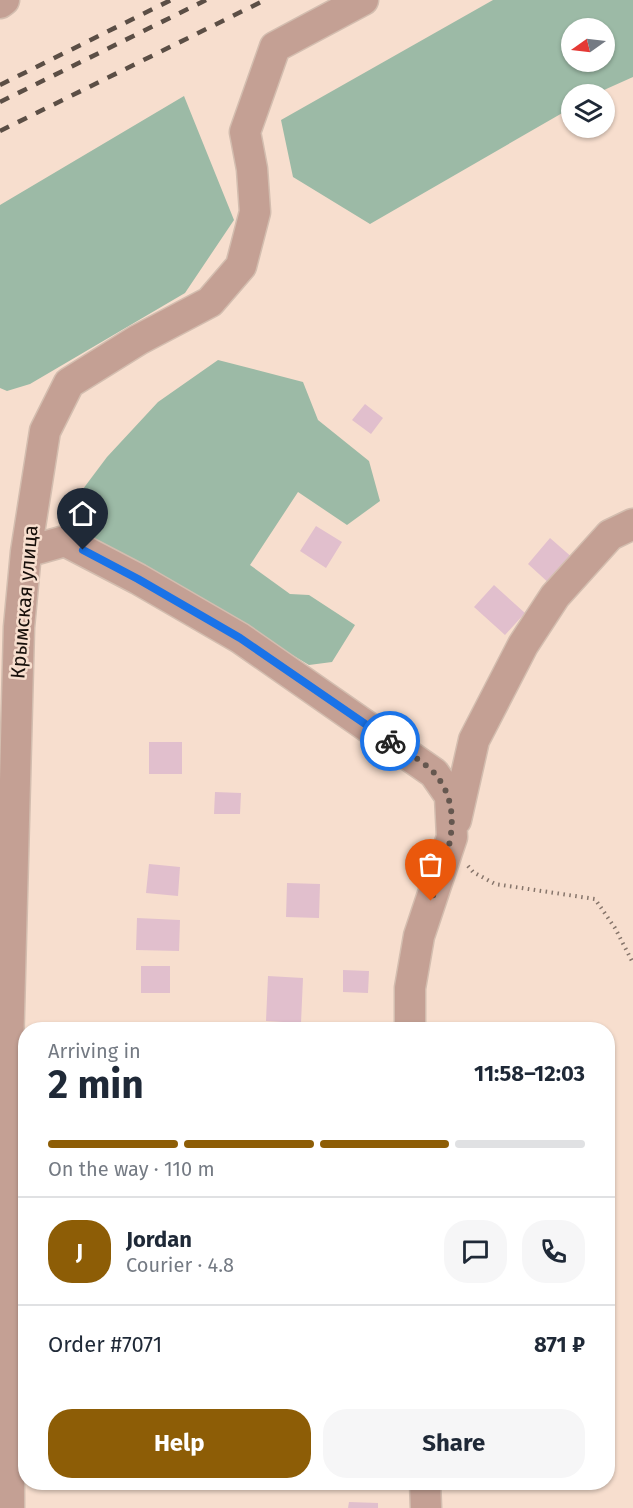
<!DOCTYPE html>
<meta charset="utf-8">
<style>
:root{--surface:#fff;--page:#f6f6f7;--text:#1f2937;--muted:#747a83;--line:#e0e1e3;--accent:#8d5d06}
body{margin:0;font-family:"Fira Sans",sans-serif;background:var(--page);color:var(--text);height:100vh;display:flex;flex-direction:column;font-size:22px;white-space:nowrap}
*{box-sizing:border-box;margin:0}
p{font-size:20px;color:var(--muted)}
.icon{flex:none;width:33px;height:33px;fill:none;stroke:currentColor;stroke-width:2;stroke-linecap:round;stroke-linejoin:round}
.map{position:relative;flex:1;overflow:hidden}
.sheet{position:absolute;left:18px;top:1022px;width:597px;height:468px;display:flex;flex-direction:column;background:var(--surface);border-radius:24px;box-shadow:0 2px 4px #0004}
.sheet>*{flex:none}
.needle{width:39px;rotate:256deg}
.tools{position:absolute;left:561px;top:18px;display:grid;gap:12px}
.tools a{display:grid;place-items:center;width:54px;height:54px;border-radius:50%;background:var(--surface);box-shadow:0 2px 4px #0004;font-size:30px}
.pin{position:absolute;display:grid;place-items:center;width:51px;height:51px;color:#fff;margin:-62px -26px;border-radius:50% 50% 50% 0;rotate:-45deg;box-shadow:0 0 6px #0007}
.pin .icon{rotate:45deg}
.courier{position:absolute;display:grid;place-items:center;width:60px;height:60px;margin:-30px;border:4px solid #1a73e8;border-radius:50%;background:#fff;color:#222;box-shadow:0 2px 8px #0007}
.headline em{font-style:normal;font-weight:700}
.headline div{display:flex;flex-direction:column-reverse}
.headline{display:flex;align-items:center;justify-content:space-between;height:102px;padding:0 30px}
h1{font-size:39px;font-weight:700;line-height:45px}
.bar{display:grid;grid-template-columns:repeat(4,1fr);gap:9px 6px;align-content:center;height:72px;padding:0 30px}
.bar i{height:8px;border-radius:4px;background:var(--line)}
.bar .current{background:var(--accent)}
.bar p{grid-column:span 4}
.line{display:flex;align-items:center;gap:15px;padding:0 30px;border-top:2px solid var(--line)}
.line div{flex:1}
.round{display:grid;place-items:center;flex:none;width:63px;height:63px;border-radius:24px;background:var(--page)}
.primary-button{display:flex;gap:12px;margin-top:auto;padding:12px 30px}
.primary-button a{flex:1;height:69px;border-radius:24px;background:var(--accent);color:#fff;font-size:24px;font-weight:700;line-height:69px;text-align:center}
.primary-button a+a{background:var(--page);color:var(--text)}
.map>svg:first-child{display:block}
.forest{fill:#9cbaa6;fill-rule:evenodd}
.building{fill:#e1bfcd}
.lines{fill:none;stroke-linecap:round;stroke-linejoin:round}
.minor-casing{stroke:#d3bdaf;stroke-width:33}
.path{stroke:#86756b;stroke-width:4;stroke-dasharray:1.5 4.5;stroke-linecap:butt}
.minor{stroke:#c4a094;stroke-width:30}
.rail{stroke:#5b4e45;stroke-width:4.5;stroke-dasharray:10 10;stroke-linecap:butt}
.done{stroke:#65574f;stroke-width:6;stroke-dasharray:0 10.8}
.route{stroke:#1a73e8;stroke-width:8}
.labels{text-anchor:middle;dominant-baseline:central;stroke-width:5;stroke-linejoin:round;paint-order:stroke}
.street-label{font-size:20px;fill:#170f0a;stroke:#f7dece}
</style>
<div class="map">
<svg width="633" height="1508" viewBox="0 0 633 1508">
<rect width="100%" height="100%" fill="#f7dece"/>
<!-- forest -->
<path class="forest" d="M493,0H633V77L595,94H572L571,108L370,224L293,177L281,120ZM572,28H604V62H572Z
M184,96L234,220L185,293L30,384L7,391L0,388V205Z
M218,360L303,382L318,420L369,461L380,501L347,525L298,492L250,565L290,594L309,595L355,625L332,662L309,665L155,573L84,539L65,513L107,457L158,402Z"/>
<!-- building -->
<path class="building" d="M365,404L383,418L371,434L352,420Z
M316,526L342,542L326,568L300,551Z
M550,538L574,559L551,585L528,564Z
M494,585L525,613L505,635L474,607Z
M149,742H182V774H149Z
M215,792L241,793L240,814H214Z
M149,864L180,867L178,896L146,893Z
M287,883L320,884L319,918L286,917Z
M137,918L180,920L179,951L136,950Z
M141,966H170V993H141Z
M343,970L369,971L368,993L343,992Z
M268,976L303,978L301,1023L266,1021Z
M343,1482H373V1487H343Z
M349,1502L378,1503V1508H348Z"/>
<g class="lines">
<defs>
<path id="minor" d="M0,3L4,0
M26,552L65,541L138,579L240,638L434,773L450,796L452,837L419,936L410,988V1029
M456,820L474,740L523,645L555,596L610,535L633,524
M425,1482L426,1508
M9,1508L8,1050L19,627L26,552L45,431L69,383L138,340L210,302L241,266L255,212L252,169L245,132L275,47L363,0"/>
</defs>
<!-- minor casing -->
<use href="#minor" class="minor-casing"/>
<!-- path -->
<path class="path" d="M468,866L473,872L495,884L595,899L615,928L633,963"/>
<!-- minor -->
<use href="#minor" class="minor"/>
<!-- rail -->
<path class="rail" d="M0,85L171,0
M0,102L206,0
M0,131L265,0"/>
</g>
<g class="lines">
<!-- done -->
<path class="done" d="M390,741C403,750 425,762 435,774C467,812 446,860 431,901"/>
<!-- route -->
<path class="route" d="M83,550L138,579L240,638L390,741"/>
</g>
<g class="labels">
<!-- street labels -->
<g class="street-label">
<text transform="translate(24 602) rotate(-85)">Крымская улица</text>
</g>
</g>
</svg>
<div class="tools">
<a><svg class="needle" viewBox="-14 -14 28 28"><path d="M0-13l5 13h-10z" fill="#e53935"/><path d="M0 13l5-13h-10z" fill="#747a83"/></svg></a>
<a><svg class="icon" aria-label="layers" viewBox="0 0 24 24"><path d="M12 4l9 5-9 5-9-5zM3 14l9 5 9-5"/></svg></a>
</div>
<div class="pin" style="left:431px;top:901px;background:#ea580c"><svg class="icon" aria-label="bag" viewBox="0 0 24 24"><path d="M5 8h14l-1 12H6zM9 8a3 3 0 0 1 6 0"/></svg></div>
<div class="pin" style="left:83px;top:550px;background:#1f2937"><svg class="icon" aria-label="home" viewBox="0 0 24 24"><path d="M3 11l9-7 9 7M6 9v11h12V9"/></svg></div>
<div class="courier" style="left:390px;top:741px"><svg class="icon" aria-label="bike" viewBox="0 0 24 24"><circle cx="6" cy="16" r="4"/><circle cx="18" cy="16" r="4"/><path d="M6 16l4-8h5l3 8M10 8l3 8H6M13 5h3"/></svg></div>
<section class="sheet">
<div class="headline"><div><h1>2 min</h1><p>Arriving in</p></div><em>11:58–12:03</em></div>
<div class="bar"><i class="current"></i><i class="current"></i><i class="current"></i><i></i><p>On the way · 110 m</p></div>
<div class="line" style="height:108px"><b class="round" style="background:var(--accent);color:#fff">J</b><div><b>Jordan</b><p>Courier · 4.8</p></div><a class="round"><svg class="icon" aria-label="chat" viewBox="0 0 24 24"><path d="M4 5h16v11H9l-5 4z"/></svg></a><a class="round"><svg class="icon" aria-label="phone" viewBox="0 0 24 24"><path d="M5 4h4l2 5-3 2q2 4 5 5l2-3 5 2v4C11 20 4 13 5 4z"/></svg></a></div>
<div class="line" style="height:78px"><div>Order #7071</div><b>871 ₽</b></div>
<div class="primary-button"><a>Help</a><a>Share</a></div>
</section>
</div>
